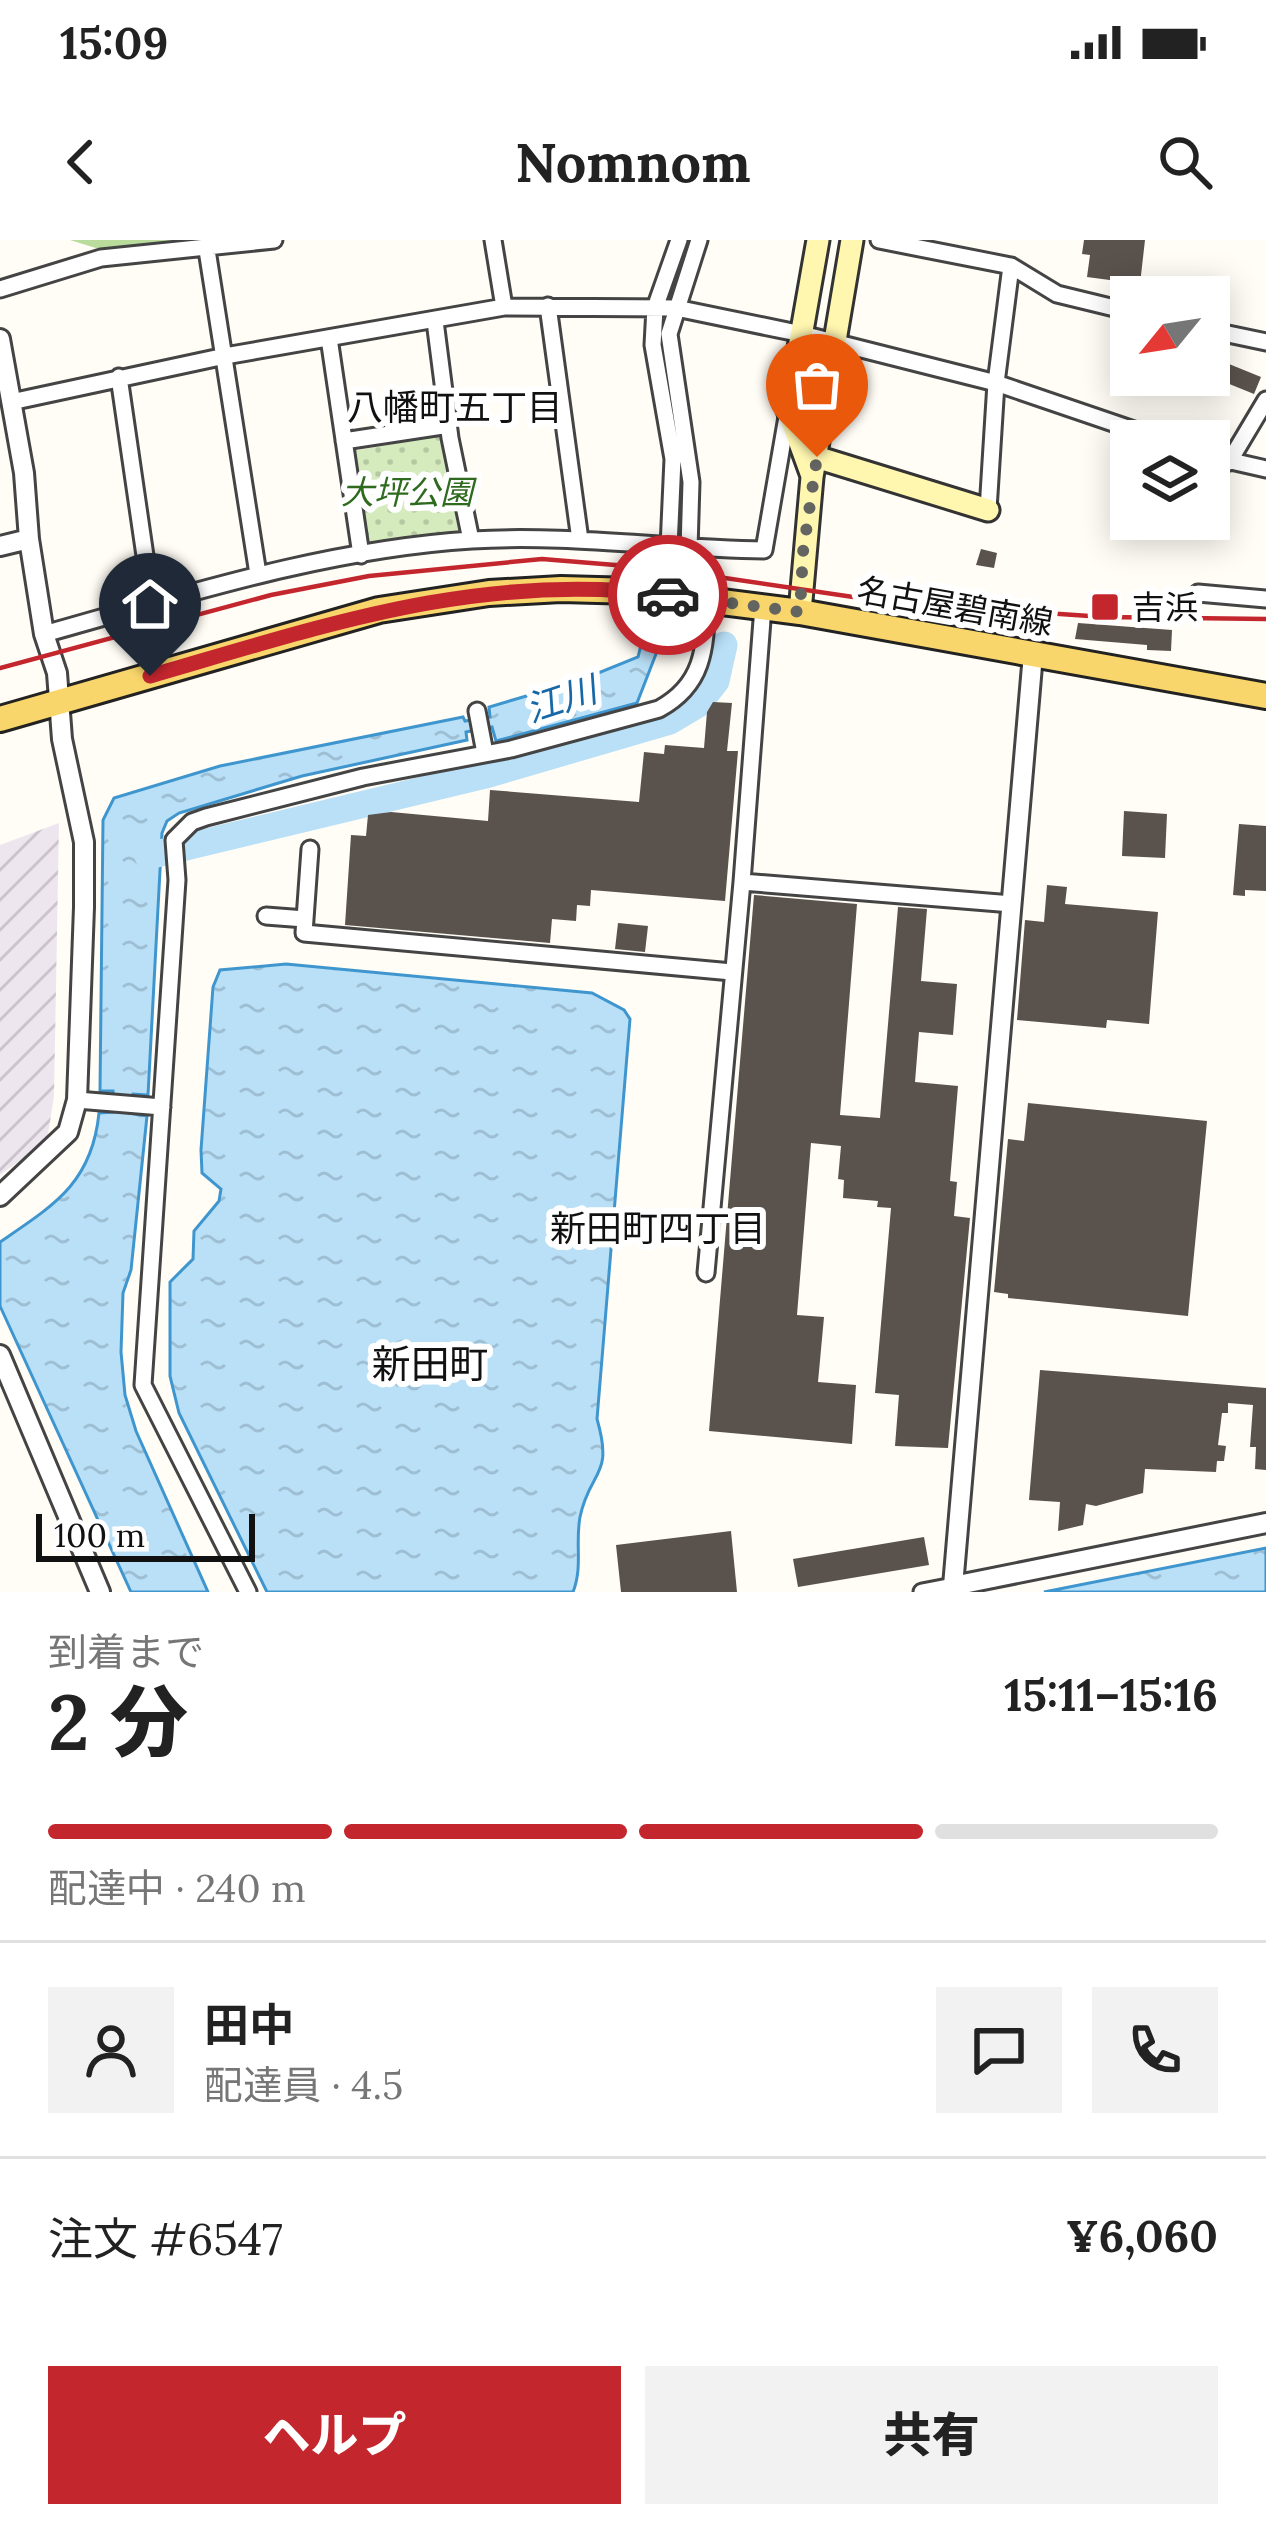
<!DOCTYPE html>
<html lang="ja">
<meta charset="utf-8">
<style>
:root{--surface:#fff;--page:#f2f2f2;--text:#222;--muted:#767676;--line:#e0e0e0;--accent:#c4262e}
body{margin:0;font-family:Lora,"Noto Sans JP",serif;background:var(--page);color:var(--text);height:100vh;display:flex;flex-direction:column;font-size:45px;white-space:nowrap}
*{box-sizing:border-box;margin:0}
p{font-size:39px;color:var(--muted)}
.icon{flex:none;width:66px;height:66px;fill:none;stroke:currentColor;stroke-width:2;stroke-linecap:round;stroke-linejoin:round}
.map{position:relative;height:1352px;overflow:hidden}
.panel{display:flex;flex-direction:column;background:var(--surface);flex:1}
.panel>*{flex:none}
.needle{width:78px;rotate:240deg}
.tools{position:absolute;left:1110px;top:36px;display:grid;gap:24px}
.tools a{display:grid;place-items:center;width:120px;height:120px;border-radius:0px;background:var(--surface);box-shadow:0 6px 30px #0003;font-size:60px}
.scale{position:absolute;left:36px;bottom:30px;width:219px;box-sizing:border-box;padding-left:12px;border:6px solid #111;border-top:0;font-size:33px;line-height:42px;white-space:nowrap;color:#111;-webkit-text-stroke:9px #fff;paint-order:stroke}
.pin{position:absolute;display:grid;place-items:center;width:102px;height:102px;color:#fff;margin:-123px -51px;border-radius:50% 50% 50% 0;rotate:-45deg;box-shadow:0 0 12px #0007}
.pin .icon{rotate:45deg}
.courier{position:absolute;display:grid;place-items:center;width:120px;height:120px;margin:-60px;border:9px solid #c4262e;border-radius:50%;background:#fff;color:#222;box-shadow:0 3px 15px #0007}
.overview em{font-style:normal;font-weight:800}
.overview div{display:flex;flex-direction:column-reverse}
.overview{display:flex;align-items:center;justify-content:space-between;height:204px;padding:0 48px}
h1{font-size:78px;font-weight:800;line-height:90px}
.bar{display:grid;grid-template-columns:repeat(4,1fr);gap:18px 12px;align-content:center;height:144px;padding:0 48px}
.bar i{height:15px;border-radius:9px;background:var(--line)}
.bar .selected{background:var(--accent)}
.bar p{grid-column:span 4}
.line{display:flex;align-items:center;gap:30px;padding:0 48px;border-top:3px solid var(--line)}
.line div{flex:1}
.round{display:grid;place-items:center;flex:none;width:126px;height:126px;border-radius:0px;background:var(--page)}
.button{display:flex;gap:24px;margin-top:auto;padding:24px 48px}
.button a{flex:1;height:138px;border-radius:0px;background:var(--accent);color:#fff;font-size:48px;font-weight:800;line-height:138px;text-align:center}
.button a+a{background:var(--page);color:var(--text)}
.status{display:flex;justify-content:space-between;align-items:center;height:84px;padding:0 60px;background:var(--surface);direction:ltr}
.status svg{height:33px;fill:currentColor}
header{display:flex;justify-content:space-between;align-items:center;height:156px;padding:0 48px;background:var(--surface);font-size:54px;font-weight:800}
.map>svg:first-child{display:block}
.industrial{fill:url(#industrial-furrows)}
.forest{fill:url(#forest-firs)}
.park{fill:url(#park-dots)}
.water{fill:url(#water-ripples);stroke:#3f96cf;stroke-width:3}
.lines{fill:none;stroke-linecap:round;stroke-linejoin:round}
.river{stroke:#b9e0f7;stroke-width:27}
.building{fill:#5a524d}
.minor-casing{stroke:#444;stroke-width:21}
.tertiary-casing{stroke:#444;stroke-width:24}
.secondary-casing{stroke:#333;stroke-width:27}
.primary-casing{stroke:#222;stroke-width:30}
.minor{stroke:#fff;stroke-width:15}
.tertiary{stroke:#fff;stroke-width:18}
.secondary{stroke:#fff6b0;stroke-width:21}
.primary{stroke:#f9d66b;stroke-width:24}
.rail{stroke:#c4262e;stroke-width:4.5}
.done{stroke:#646461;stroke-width:12;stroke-dasharray:0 21.6}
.route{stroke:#c4262e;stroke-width:15}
.poi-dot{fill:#c4262e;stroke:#fff;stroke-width:4.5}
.labels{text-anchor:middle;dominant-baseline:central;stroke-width:12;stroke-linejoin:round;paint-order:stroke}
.park-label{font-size:33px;font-style:italic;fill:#2f6b1f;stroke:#fff}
.street-label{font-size:33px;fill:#111;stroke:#fff}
.poi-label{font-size:33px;fill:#111;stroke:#fff;text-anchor:start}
.neighbourhood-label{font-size:36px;fill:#111;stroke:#fff}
.water-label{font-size:36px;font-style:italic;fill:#1768a6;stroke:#fff}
.quarter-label{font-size:39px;fill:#111;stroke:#fff}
</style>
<div class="status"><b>15:09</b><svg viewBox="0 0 49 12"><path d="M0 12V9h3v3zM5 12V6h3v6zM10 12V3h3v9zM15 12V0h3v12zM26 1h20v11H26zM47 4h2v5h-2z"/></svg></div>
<header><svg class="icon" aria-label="back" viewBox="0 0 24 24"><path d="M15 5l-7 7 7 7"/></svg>Nomnom<svg class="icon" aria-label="search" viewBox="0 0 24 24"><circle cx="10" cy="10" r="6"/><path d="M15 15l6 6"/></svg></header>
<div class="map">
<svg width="1266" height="1352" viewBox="0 0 1266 1352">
<defs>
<pattern id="industrial-furrows" width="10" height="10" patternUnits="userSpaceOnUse" patternTransform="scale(3)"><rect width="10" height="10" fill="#eee6ef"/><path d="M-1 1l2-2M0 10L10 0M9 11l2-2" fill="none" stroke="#cbc4cc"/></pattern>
<pattern id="forest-firs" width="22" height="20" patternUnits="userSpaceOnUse" patternTransform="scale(3)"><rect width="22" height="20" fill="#b9dc9c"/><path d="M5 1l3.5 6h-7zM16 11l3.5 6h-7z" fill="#9ebc85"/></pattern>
<pattern id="park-dots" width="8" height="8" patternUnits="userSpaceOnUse" patternTransform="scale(3)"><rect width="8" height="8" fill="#d5ebbd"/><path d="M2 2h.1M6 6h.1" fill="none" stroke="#b6c8a1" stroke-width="1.8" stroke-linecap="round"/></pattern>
<pattern id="water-ripples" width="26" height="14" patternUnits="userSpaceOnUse" patternTransform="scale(3)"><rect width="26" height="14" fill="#b9e0f7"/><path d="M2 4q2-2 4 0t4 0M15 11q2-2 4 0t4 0" fill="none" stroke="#9ebfd3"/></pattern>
</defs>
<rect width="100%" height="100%" fill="#fffdf5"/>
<!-- industrial -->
<path class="industrial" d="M59,583L54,856L47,901L0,935V605Z"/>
<!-- forest -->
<path class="forest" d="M70,0H220L99,9Z"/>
<!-- park -->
<path class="park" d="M445,195L461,293L369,305L353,211Z"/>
<!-- water -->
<path class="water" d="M672,320L685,321L673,370L637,463L496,501L492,487L466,492L467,500L302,536L179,573L167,581L162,593L148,855L133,854L129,873L147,876L131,1030L123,1053L121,1112L125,1155L136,1191L208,1352H131L0,1066V1002C54,965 92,943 99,873L114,872L113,851H100L103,580L114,558L220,526L463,477L465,481L490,477L489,467L581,440L638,417L648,377Z
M286,724L592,753L624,770L630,779L597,1179C614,1238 590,1229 580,1277C575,1303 583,1327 573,1352H267L179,1173L170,1136V1042L193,1019L194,991L219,961L221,949L202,933L201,910L213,747L220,730Z
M1266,1308V1352H1044Z"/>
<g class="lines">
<!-- river -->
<path class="river" d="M669,153L660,100L687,0
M669,355C684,316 684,239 677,197
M148,616L489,534L670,481L697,465L716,441L724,405"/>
</g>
<!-- building -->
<path class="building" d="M1084,0H1145L1140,44L1087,37L1090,15L1082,14Z
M1229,124L1261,137L1254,154L1222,141Z
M981,309L997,313L994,328L976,325Z
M1078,383L1172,390L1171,411L1147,410V405L1075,399Z
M713,462L732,463L727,511H738L725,661L591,650L590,666L577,665L576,681L552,679L550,703L345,685L351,595L366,596L368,575L391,572L488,581L490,550L639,562L644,512L664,514L665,505L704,508L707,472Z
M1124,571L1167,574L1165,618L1122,616Z
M1239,584L1266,586V651L1245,650V656L1233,655Z
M1047,645L1067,647L1065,664L1158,672L1149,784L1107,780L1106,788L1017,780L1025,680L1044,682Z
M754,655L857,664L840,875L880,878L898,667L927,669L921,741L957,744L953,795L919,792L915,842L958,846L950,941L957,942L954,976L970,978L948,1208L895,1206L899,1155L875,1153L891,968L877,967L878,961L843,958L844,940L838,939L841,906L811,903L797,1075L824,1077L818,1142L856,1145L852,1204L709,1191Z
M618,683L648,686L645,712L615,709Z
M1028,863L1207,881L1188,1076L1008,1058V1054L994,1052L1008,899L1024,901Z
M1040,1130L1266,1148V1230L1255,1229L1256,1207H1250L1253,1165L1228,1163V1173H1222L1218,1205L1226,1206L1224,1221H1217L1216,1232L1145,1229L1143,1253L1096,1266L1086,1264L1083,1285L1058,1291L1060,1262L1029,1260Z
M731,1291L737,1352H621L616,1305Z
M924,1297L929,1325L798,1347L793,1319Z"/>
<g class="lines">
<defs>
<path id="minor" d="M493,0L504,67
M879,0L1011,26L1057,54L1131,72
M207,10L258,334
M0,49L101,18L274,0
M548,66L580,300
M435,81L450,198L471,300
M1209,90L1266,102
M329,98L361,315
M119,137L152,364
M11,162L225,116L504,67L676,68L802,94L996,143L1166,201
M344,201L449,185
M1209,216L1266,229
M1229,222L1266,160
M988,270L996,143L1011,26
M669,307L673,219L653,105L655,68L679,0
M689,309L691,242L669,94L699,0
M1198,353L1266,359
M763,367L742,642L1012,664
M44,394C184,355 326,309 472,300C569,294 667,309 764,310L788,171
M477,471L485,513
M310,609L304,693L732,732
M266,676L305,679
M77,860L162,867
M706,1033L742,642
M248,1352L143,1145L177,640L174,600L192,582L206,577L363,537L511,509L659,469C705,444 705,407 707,360
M922,1352L953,1346"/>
<path id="tertiary" d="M0,99L24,233L29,299L44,394L57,433L62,499L84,602V667L77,860L68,892L0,956
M0,306L29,299
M1033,414L953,1346L1266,1283
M0,1115L100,1352"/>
<path id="secondary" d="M816,217L988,270
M812,236L788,170L818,0
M800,372L812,237L852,0"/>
<path id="primary" d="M0,479L379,370L489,353L561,349L635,351L800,372L1266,456"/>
</defs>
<!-- minor casing -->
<use href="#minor" class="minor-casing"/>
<!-- tertiary casing -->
<use href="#tertiary" class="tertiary-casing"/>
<!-- secondary casing -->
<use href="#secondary" class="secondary-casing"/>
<!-- primary casing -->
<use href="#primary" class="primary-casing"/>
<!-- minor -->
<use href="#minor" class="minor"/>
<!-- tertiary -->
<use href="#tertiary" class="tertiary"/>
<!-- secondary -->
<use href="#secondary" class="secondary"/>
<!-- primary -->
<use href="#primary" class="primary"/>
<!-- rail -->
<path class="rail" d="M0,428L271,355L369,336L542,319L664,329L887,362L1104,377L1266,379"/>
</g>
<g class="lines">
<!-- done -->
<path class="done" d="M668,355L800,372L803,312L817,217"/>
<!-- route -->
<path class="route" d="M150,436C326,385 482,331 668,355"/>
</g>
<!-- markers -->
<rect class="poi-dot" x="1090" y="352" width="30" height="30" rx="6"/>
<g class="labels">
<!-- park labels -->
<g class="park-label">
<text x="407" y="252">大坪公園</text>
</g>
<!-- street labels -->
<g class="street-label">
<text transform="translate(955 366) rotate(10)">名古屋碧南線</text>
</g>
<!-- poi labels -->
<g class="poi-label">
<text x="1132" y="367">吉浜</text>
</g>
<!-- neighbourhood labels -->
<g class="neighbourhood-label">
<text x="455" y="167">八幡町五丁目</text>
<text x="658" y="988">新田町四丁目</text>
</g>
<!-- water labels -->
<g class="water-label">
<text transform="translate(561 459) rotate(-18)">江川</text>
</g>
<!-- quarter labels -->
<g class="quarter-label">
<text x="430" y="1124">新田町</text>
</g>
</g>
</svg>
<div class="tools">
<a><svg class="needle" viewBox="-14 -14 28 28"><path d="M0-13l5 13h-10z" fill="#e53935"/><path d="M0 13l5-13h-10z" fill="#767676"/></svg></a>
<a><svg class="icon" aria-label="layers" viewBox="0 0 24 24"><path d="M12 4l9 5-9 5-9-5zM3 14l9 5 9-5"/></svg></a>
</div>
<div class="scale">100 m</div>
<div class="pin" style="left:817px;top:217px;background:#ea580c"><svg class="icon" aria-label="bag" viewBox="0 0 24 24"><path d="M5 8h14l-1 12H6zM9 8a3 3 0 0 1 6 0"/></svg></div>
<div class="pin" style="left:150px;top:436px;background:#1f2937"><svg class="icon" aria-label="home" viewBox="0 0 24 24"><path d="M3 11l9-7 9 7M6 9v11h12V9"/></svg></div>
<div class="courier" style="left:668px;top:355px"><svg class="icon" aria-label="car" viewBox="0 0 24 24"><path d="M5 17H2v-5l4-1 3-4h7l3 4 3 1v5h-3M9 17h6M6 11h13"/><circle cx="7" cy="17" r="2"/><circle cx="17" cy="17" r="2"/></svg></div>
</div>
<section class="panel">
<div class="overview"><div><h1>2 分</h1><p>到着まで</p></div><em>15:11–15:16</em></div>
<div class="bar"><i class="selected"></i><i class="selected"></i><i class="selected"></i><i></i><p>配達中 · 240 m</p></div>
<div class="line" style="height:216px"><a class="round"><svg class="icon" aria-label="person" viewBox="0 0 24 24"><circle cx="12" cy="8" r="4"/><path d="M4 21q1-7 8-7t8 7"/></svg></a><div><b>田中</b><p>配達員 · 4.5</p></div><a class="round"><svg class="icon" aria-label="chat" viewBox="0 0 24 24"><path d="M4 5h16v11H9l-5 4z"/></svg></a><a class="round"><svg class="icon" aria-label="phone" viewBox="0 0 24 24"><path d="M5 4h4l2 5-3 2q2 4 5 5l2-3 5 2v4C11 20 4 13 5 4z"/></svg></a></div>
<div class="line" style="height:156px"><div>注文 #6547</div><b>¥6,060</b></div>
<div class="button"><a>ヘルプ</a><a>共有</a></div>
</section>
